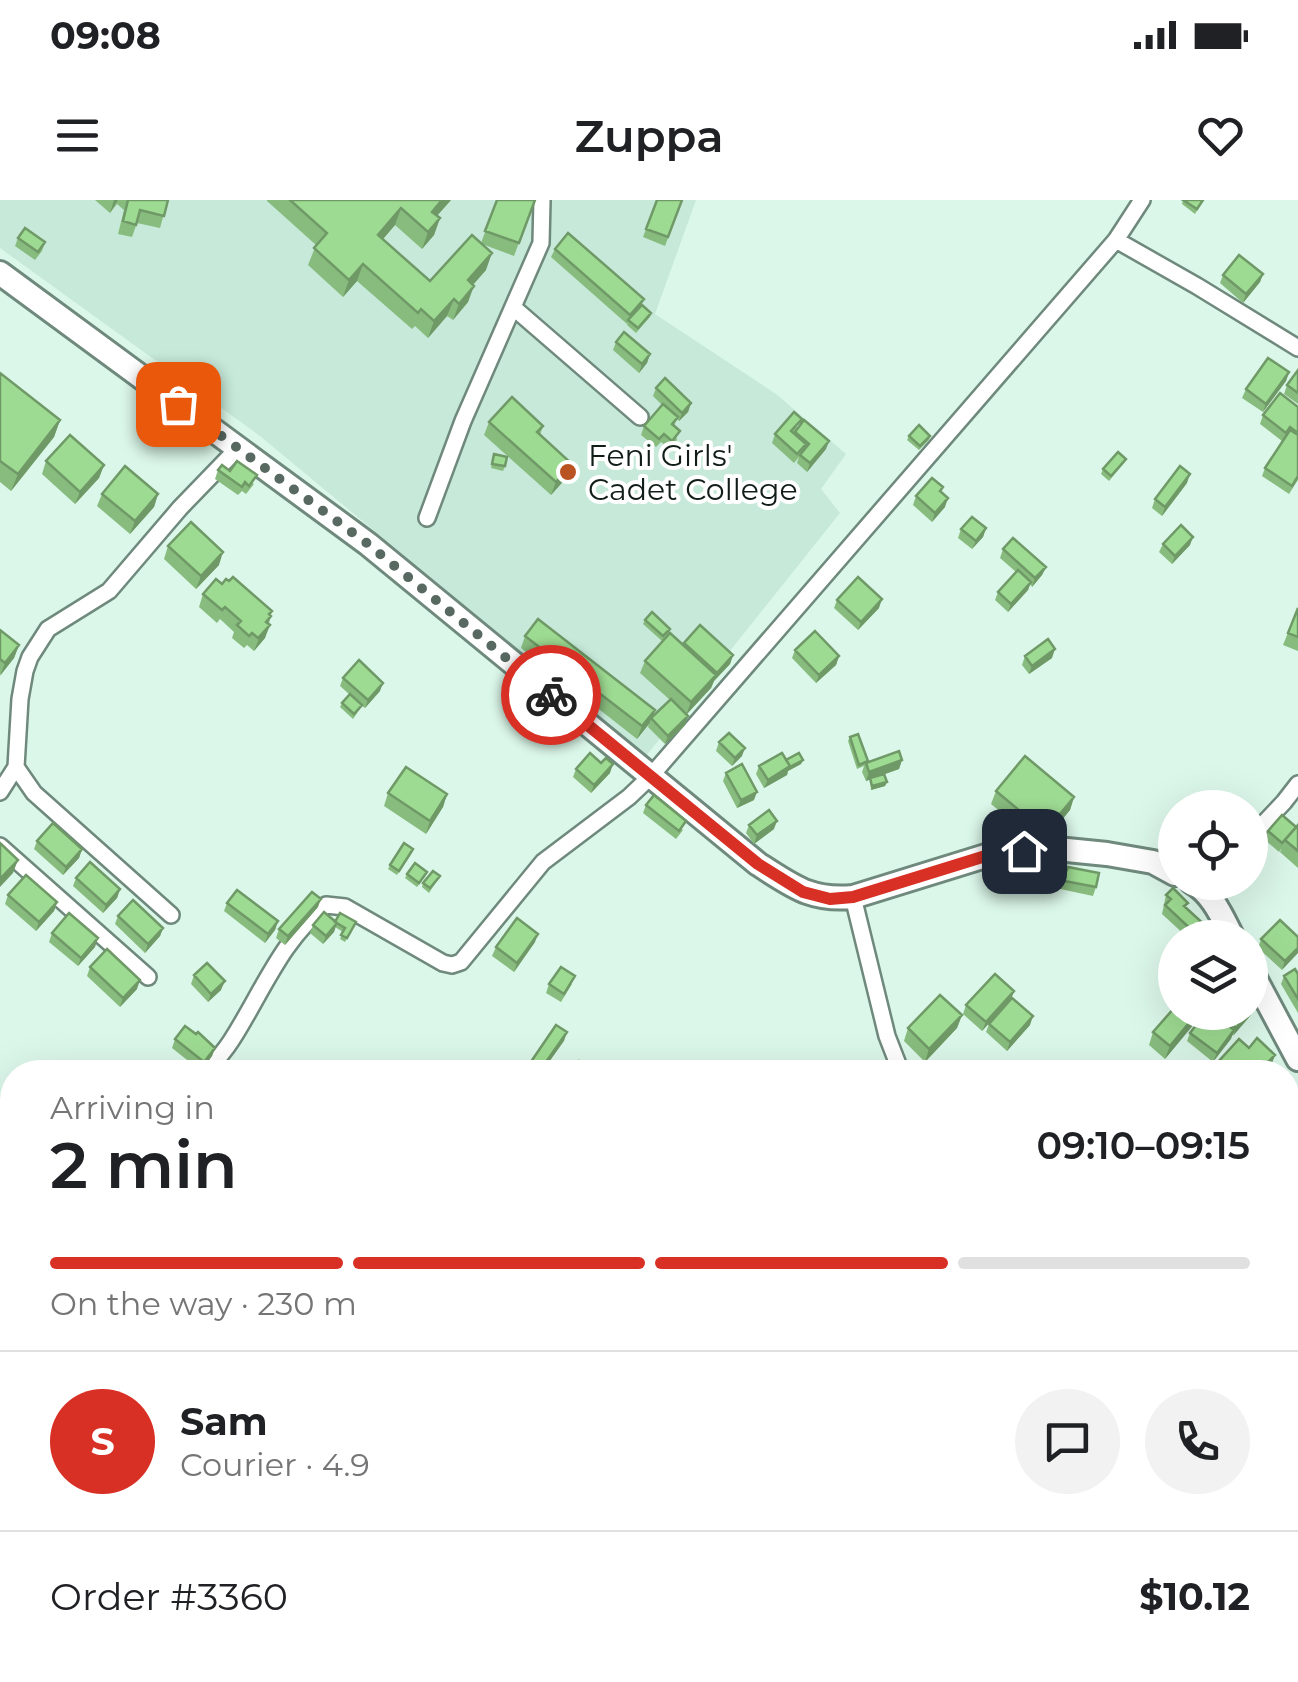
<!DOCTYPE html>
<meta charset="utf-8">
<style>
:root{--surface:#fff;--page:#f2f2f2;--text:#202124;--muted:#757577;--line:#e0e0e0;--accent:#d93025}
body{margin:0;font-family:Montserrat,sans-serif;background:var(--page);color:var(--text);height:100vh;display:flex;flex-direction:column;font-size:38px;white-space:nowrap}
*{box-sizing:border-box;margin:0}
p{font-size:32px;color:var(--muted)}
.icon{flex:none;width:55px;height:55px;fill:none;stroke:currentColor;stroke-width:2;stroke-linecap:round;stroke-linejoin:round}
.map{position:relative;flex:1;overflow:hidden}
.sheet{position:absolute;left:0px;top:860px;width:1300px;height:622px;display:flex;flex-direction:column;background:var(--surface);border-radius:40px 40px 0 0;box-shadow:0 10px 40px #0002}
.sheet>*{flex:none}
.fabs{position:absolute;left:1158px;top:590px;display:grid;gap:20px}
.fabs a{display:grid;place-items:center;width:110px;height:110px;border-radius:50%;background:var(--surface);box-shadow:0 10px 40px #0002;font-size:50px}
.pin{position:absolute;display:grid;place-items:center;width:85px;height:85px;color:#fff;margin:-42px;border-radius:20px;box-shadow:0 5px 15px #0006}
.courier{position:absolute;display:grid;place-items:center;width:100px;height:100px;margin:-50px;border:8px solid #d93025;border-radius:50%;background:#fff;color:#222;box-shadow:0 2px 12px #0007}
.summary em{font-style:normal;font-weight:600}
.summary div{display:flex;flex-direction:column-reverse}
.summary{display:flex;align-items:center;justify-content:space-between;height:170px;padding:0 50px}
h1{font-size:65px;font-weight:600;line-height:75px}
.bar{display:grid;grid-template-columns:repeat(4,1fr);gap:15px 10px;align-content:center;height:120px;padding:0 50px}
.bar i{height:12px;border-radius:8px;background:var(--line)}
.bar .current{background:var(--accent)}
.bar p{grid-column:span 4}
.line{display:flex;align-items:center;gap:25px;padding:0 50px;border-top:2px solid var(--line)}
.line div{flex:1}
.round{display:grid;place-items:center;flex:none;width:105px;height:105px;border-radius:52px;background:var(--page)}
.status{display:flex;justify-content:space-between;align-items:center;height:70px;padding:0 50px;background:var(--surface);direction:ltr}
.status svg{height:28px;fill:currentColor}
header{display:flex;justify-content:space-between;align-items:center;height:130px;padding:0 50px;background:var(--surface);font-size:45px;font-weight:600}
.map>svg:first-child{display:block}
.built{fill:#c6e9d9}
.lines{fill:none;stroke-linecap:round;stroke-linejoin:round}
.minor-casing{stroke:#6f897d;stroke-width:20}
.secondary-casing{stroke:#6f897d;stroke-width:28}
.minor{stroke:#fff;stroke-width:15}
.secondary{stroke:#fff;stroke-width:22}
.wall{fill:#88bc7e}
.shaded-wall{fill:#6f9966}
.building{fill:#9edb92;stroke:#6f9966;stroke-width:2.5}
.done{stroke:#586961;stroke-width:10;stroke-dasharray:0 18}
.route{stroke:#d93025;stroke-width:12}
.poi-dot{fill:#b95422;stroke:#fff;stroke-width:4}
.labels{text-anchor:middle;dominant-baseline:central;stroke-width:8;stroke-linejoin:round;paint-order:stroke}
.poi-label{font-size:30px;fill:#121d18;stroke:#fff;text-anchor:start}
</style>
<div class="status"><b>09:08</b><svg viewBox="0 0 49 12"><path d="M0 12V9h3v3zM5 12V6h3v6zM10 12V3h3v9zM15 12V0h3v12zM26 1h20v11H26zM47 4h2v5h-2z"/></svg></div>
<header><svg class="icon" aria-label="menu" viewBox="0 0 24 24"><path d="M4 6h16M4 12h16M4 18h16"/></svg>Zuppa<svg class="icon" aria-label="heart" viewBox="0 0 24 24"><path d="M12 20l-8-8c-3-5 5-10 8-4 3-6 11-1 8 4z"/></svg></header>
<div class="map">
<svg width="1298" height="1482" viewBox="0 0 1298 1482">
<rect width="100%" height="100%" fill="#dbf7e9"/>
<!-- built -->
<path class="built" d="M0,0H696L655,114L776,194L846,254L821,289L840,313L646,556L260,236L0,48Z"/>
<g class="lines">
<defs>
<path id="minor" d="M1116,40L1197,86L1298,148
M514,108L640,217
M427,318L463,221L541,43L542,0
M0,592L16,567
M1250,638L1284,602L1298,584
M0,646L148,777
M853,697L887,836L901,872
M171,715L34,593L16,567L20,499L25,471L30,457L48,429L109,391L180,308L238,248
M206,872C215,862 224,852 231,841C261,795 281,740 326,705L345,707L443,763L452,765L461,762L543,662L629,597L650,577L1116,40L1142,0
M0,978L12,985
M0,1334L7,1324
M281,1482L289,1470
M542,1482L551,1470"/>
<path id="secondary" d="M0,73L368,344L758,664C793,686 810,701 853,697L992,654L1057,649L1107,654L1153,662L1175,674
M1192,682C1213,694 1222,717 1233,738
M1250,769L1298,859"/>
</defs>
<!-- minor casing -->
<use href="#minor" class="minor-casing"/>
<!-- secondary casing -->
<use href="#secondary" class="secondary-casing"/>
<!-- minor -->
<use href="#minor" class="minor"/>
<!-- secondary -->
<use href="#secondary" class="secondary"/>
</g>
<!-- wall -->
<path class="wall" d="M95,0H168L160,28L137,23L132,37L118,34L124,10L117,4L110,13Z
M267,0H451L437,16L440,18L434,35L422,49L395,25L383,39L430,81L481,43L497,0H535L514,56L482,44L486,70L473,85L468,102L453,120L447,116L428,138L415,126L412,129L357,81L343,97L308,65L316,45L267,1Z
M657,0H682L665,46L643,37Z
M1183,0L1201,4L1195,14L1182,4Z
M18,38L45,42L42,51L35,60L15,46Z
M555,49L644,99L641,106L651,113L650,117L636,133L627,125L628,122L627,124L551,57Z
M1263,74L1260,82L1243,103L1220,83L1223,75Z
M616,142L650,154L647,163L639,173L613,150Z
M1298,170V204L1284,194L1287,185Z
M1289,172L1286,181L1263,212L1242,198L1246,189Z
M0,173L60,220L54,237L11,291L0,282Z
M656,188L691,203L688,212L679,221L677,219L674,226L677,240L669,249L661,242L656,247L641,235L644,226L662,205L653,196Z
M1298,207V280L1289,294L1262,276L1265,268L1282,241L1260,224L1263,215Z
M489,222L543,226L540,235L572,264L568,276L551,295L484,235Z
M800,226L826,249L807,272L797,263L799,257L794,263L772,243L775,234Z
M909,236H930L929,240L919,250L907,240Z
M493,258L505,266L503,271L491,268Z
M1126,259L1124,263L1109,281L1101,274L1103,269Z
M46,261L104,265L99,278L75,304L42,274Z
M218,270L230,271L254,284L246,294L242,291L238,295L215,279Z
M1187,283L1162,316L1152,308L1155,299Z
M941,292L945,307L932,322L913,305L916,296Z
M102,294H158L154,307L130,334L97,306Z
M986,328L983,337L972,349L958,338L961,329Z
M1163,344L1190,345L1172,364L1159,352Z
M168,346L219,365L196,389L164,359Z
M1003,349L1046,367L1042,375L1032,387L1030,384L1028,390L1008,412L995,400L998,392L1016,372L1000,358Z
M222,384L271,416L265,438L254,451L247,445L244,448L232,438L234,432L220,419L217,423L199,407L203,394Z
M837,400L879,408L858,430L834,408Z
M1298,408V451L1283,445Z
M645,420L670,429L669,433L662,441L643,424Z
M0,430L19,445L14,458L0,475Z
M525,436L652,517L670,500L640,473L645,461L683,445L684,443L733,455L730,464L714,481L711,488L686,515L685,525L665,544L648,527L649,524L637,539L521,448Z
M795,450L839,456L836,465L816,483L792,458Z
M1025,456L1052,458L1029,474L1022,465Z
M343,478L380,491L365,508L362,506L353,519L340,507L342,503L350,495L340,486Z
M850,537L868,561L902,560L899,569L884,574L887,582L885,586L871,590L870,579L866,581L862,572L864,566L857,569L848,541Z
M719,542L742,556L732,566L716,551Z
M786,560H803L801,564L788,571L787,575L764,588L756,574L759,566Z
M576,569L610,573L591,593L573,577Z
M726,573L754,600L737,608L723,581Z
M996,591L1074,597L1070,610L1041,645L991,604Z
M388,593L447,594L443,607L426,634L384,606Z
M646,605L683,630L676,639L643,613Z
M749,625L774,629L754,644L746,633Z
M1298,625V668L1280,652L1282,648L1279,652L1265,640L1268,631L1296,627Z
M37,641L82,649L79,658L63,675L34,649Z
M412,653L397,675L388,669L390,665Z
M1056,668L1067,670L1096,687L1093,696L1051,687Z
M407,674L425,677L417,687L405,678Z
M440,676L429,693L422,687L423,683Z
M76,678L120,689L117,698L103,713L73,686Z
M8,695L57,702L54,711L36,731L5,704Z
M1166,695L1188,703L1186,707L1203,736L1202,738H1188L1162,714Z
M227,703L278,721L275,730L265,743L224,711Z
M318,707L285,745L276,738L279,729Z
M118,716L163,728L160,736L145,753L115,724Z
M335,722H356L345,742L340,739L343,732L335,727L334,732L323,744L310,733L313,725Z
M52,733L95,747L78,766L49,742Z
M1298,737L1282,770L1258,748L1261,739Z
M535,742L514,772L492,756L496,747Z
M90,767L137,789L120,807L87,776Z
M1175,772V805L1163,794L1167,782Z
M1298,774V813L1281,784L1284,776Z
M194,775L221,790L208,802L191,784Z
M549,784H572L561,802L546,793Z
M1014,791L1011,799L982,831L963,814L966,805Z
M1175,812H1225L1220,819L1221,820L1222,817L1251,815L1232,836L1213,862L1187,841L1190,833L1203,815L1201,814L1165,859L1149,845L1153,832Z
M962,815L957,828L925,862L904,841L908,828Z
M989,824L1030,825L1007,851L986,832Z
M175,839L215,848L212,856L201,871L172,848Z
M1249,848L1275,855L1270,868L1266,872H1214L1218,862Z
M0,1160L12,1185L8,1191L0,1183Z
M1298,1164V1191L1289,1188Z
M12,1192V1268L0,1257V1207Z
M1298,1208V1227L1292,1224Z
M1288,1312L1298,1321V1341L1295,1344L1293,1342L1288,1349Z
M1298,1359V1389L1288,1380L1289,1372L1288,1375V1363L1292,1366Z
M326,1470H346L338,1480Z
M407,1470H437L428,1482H401Z
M461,1470H474L470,1476Z
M481,1470H500L495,1479Z
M859,1470L911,1482H855Z
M1067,1470H1097L1093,1477L1083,1471L1075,1482H1072L1064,1476Z
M1097,1470H1112L1107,1477Z
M1214,1470H1285L1275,1482H1206Z"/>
<!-- shaded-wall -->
<path class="shaded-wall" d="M114,0H118L110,13Z
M442,0H451L426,28L432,12Z
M401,8L395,25L372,52L378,35Z
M440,18L434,35L422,49L428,32Z
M492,53L486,70L462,97L468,80Z
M363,64L357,81L343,97L349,80Z
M1263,74L1260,82L1243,103L1246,94Z
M474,86L468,102L453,120L459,104Z
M454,99L447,116L428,138L434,121Z
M650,154L647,163L639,173L642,164Z
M1289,172L1286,181L1263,212L1266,204Z
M691,203L688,212L679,221L682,213Z
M60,220L54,237L11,291L18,274Z
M829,241L826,249L807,272L810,263Z
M572,264L568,276L551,295L556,282Z
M104,265L99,278L75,304L80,292Z
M1190,274L1187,283L1162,316L1165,307Z
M158,294L154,307L130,334L135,321Z
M948,298L945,307L932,322L935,313Z
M986,328L983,337L972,349L976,341Z
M1193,337L1190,345L1172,364L1175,356Z
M223,352L219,365L196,389L201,376Z
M1046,367L1042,375L1032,387L1035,378Z
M1031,382L1028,390L1008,412L1011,404Z
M882,399L879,408L858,430L861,422Z
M272,411L266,429L270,425L265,438L254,451L269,414Z
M19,445L14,458L0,476L5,463Z
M1055,449L1052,458L1029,474L1032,466Z
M733,455L730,464L714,481L711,488L686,515L691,502Z
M839,456L836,465L816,483L819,475Z
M383,483L380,491L365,508L368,500Z
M655,510L649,524L637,539L642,526Z
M688,516L685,525L665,544L668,536Z
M745,548L742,556L732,566L735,558Z
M803,560L801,564L788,571L787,575L764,588L768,580Z
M902,560L899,569L866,581L869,572Z
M613,564L610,573L591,593L594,585Z
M887,582L885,586L871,590L872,586Z
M757,592L754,600L737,608L741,600Z
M447,594L443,607L426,634L430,621Z
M1074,597L1070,610L1041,645L1045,632Z
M777,621L774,629L754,644L757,635Z
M82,649L79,658L63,675L66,667Z
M18,660L13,673L0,687V679Z
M120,689L117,698L103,713L106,705Z
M321,699L318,707L285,745L288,736Z
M57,702L54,711L36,731L39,722Z
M278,721L275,730L265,743L268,734Z
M337,723L334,732L323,744L326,736Z
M163,728L160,736L145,753L148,744Z
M538,734L535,742L514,772L517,763Z
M98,738L95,747L78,766L81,758Z
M1298,748V753L1282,770L1285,761Z
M140,780L137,789L120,807L123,798Z
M225,781L221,790L208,802L211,794Z
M1014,791L1011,799L982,831L986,822Z
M1254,806L1251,815L1233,836L1236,828Z
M1198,812H1202L1200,817L1165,859L1170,846Z
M962,815L957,828L925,862L929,849Z
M1033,816L1030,825L1007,851L1010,842Z
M1234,830L1231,839L1213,862L1217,853Z
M567,832L564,841L542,872H539Z
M215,848L212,856L201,871L204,862Z
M1275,855L1270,868L1266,872H1258Z
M1298,904L1296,914L1288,924V917Z
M12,1091V1098L0,1113L2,1104Z
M1034,1470H1038L1028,1482H1023Z
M1279,1470L1275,1482H1268Z"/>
<!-- building -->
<path class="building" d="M128,0H168L164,16L140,10L136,25L123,21Z
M290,0H442L432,12L440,18L428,32L401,8L378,35L430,81L472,35L492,53L468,80L474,86L459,104L454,99L434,121L421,109L418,113L363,64L349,80L314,48L327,33Z
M497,0H535L519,43L485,31Z
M657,0H682L668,37L646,29Z
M1183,0H1203L1197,9Z
M25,28L45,42L38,52L18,38Z
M568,33L644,99L630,115L555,49Z
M1239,55L1263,74L1246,94L1223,75Z
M642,105L651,113L638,128L628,120Z
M624,132L650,154L642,164L616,142Z
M1268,158L1289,172L1266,204L1246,189Z
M1298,170V193L1287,185Z
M0,173L60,220L18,274L0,261Z
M665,178L691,203L682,213L656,188Z
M1280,193L1298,207V233L1290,227L1286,233L1263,215Z
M512,197L543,226L537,232L572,264L556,282L489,222Z
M663,204L678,217L672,224L680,231L672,241L664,234L659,239L644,226Z
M794,212L802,219L791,231L806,244L797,254L775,234Z
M804,220L829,241L810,263L800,255L809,244L795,232Z
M919,225L930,236L920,246L909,236Z
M1290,230L1298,235V276L1292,286L1265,268Z
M70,235L104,265L80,292L46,261Z
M1118,252L1126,259L1111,276L1103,269Z
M494,254L507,257L505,266L492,264Z
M237,261L257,275L249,286L245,282L242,287L218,270L222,265L230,271Z
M125,266L158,294L135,321L102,294Z
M1180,266L1190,274L1165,307L1155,299Z
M932,278L943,287L940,291L948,298L935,313L916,296Z
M972,317L986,328L976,341L961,329Z
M191,322L223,352L201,376L168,346Z
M1181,325L1193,337L1175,356L1163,344Z
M1013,338L1046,367L1035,378L1003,349Z
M1018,370L1031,382L1011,404L998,392Z
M233,377L272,411L269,414L271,416L266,422L270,425L258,438L252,433L249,436L237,425L241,421L225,407L222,410L203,394L216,379L222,384L226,379L229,381Z
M858,377L882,399L861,422L837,400Z
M1298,408V437L1288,433Z
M652,412L670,429L663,436L645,420Z
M538,419L655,510L642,526L525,436Z
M700,425L733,455L717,473L684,443Z
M0,430L19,445L5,463L0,459Z
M815,431L839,456L819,475L795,450Z
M670,433L716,475L691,502L645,461Z
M1048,439L1055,449L1032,466L1025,456Z
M359,460L383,483L368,500L343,478Z
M350,494L362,505L354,514L342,503Z
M671,499L688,516L668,536L651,518Z
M729,533L745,548L735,558L719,542Z
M858,534L868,561L859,565L850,537Z
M899,551L902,560L869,572L866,563Z
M590,553L601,563L606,558L613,564L594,585L576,569Z
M782,553L790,566L768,580L759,566Z
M799,553L803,560L788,568L790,566L786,560Z
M1025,556L1074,597L1045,632L996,591Z
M742,564L757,592L741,600L726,573Z
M406,567L447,594L430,621L388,593Z
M884,574L887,582L872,586L870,578Z
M654,595L686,621L679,631L646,605Z
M769,610L777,621L757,635L749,625Z
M1282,615L1296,627L1282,643L1268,631Z
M53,623L82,649L66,667L37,641Z
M1298,625V651L1285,640Z
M0,643L18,660L0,679Z
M404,643L413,649L399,671L390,665Z
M90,662L120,689L106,705L76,678Z
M415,663L427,672L419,683L407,674Z
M1068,667L1099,673L1096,687L1054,679L1056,668L1067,670Z
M433,671L440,676L430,688L423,683Z
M26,675L57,702L39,722L8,695Z
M1173,688L1188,703L1184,706L1207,727L1198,736L1165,705L1171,699L1166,695Z
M237,690L278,721L268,734L227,703Z
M312,692L321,699L288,736L279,729Z
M133,700L163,728L148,744L118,716Z
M324,712L337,723L326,736L313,725Z
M69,713L98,738L81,758L52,733Z
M340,713L356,722L347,738L341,735L345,728L335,722Z
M517,718L538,734L517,763L496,747Z
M1280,720L1298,737V748L1285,761L1261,739Z
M107,749L140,780L123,798L90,767Z
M207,763L225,781L211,794L194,775Z
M561,767L575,776L564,794L549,784Z
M1295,769L1298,774V799L1284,776Z
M1175,772V788L1167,782Z
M995,774L1014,791L986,822L966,805Z
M940,795L962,815L929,849L908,828Z
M1012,798L1033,816L1010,842L989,824Z
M1175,807V812H1198L1170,846L1153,832Z
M1206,812H1221L1217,817L1234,830L1217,853L1190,833Z
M1226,812H1249L1236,828L1222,817Z
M556,825L567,832L539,872H524Z
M185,826L196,834L198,832L215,848L204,862L175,839Z
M1257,838L1275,855L1258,872H1229L1218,862L1239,839L1249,848Z
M579,861L586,866L581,872H570Z
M1288,890L1298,899V904L1288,917Z
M0,923L12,930V935L1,954Z
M0,1054L12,1065V1091L2,1104L0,1102Z
M12,1144V1181L11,1182L0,1172V1160Z
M1296,1171H1298V1187L1291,1184Z
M12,1192V1216L6,1211L5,1212L12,1219V1251L1,1242L0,1244V1207Z
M1288,1196L1298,1200L1292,1218L1288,1216Z
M1288,1216L1293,1219L1288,1232Z
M1288,1262L1293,1265L1295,1263L1298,1265V1282L1296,1287L1288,1283Z
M1288,1312L1298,1321V1335L1288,1327Z
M1288,1333L1294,1339L1288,1347Z
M1298,1359V1372L1291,1366Z
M131,1470H157L149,1482H123Z
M161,1470H182L175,1480L179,1482H162L156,1478Z
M191,1470H216L212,1475L219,1482H189L184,1477Z
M381,1470L395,1482H370Z
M407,1470H434L425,1482H414L404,1474Z
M448,1470H456L470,1482H438Z
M502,1470H530L521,1482H493Z
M729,1470H736L750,1482H731L724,1476Z
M860,1470H896L911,1482H874Z
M968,1470L976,1477L971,1482H958Z
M1011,1470H1034L1023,1482Z
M1067,1470H1082L1075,1479L1066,1472Z
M1176,1470H1187L1182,1476Z
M1188,1470H1204L1208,1474L1200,1482H1180L1178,1481Z
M1214,1470H1236L1250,1482H1212L1207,1478Z
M1247,1470H1279L1268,1482H1260Z
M1009,1472L1020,1482H1000Z
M1057,1472L1063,1477L1059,1482H1048Z
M479,1473L490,1481V1482H479L475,1479Z
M715,1474L725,1482H709Z
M1079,1475L1095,1482H1076Z"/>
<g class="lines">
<!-- done -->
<path class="done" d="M178,204L368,344L551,495"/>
<!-- route -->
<path class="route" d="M551,495L758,664L803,692L830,699L853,697L992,654L1024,651"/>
</g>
<!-- markers -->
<circle class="poi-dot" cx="568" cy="272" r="10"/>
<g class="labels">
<!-- poi labels -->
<g class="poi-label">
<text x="588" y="255">Feni Girls'<tspan x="588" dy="34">Cadet College</tspan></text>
</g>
</g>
</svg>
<div class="fabs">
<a><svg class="icon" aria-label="locate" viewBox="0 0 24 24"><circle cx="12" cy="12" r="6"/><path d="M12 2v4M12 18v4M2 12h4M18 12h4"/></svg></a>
<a><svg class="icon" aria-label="layers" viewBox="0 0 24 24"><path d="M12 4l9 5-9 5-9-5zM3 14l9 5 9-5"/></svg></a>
</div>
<div class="pin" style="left:178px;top:204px;background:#ea580c"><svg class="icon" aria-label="bag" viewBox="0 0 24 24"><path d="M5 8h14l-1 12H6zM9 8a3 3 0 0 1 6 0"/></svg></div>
<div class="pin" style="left:1024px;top:651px;background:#1f2937"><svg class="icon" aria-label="home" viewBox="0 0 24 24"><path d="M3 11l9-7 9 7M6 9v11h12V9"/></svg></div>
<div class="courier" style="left:551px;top:495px"><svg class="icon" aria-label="bike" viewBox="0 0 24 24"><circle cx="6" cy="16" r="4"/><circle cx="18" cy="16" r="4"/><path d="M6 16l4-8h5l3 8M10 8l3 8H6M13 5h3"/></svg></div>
<section class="sheet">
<div class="summary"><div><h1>2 min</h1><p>Arriving in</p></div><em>09:10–09:15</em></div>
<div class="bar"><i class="current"></i><i class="current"></i><i class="current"></i><i></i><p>On the way · 230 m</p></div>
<div class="line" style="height:180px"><b class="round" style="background:var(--accent);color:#fff">S</b><div><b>Sam</b><p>Courier · 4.9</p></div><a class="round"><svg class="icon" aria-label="chat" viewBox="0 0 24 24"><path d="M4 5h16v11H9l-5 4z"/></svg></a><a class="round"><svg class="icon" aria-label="phone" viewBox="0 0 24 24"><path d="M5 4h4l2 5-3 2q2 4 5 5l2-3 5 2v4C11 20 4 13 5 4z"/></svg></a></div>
<div class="line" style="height:130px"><div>Order #3360</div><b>$10.12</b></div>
</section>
</div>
